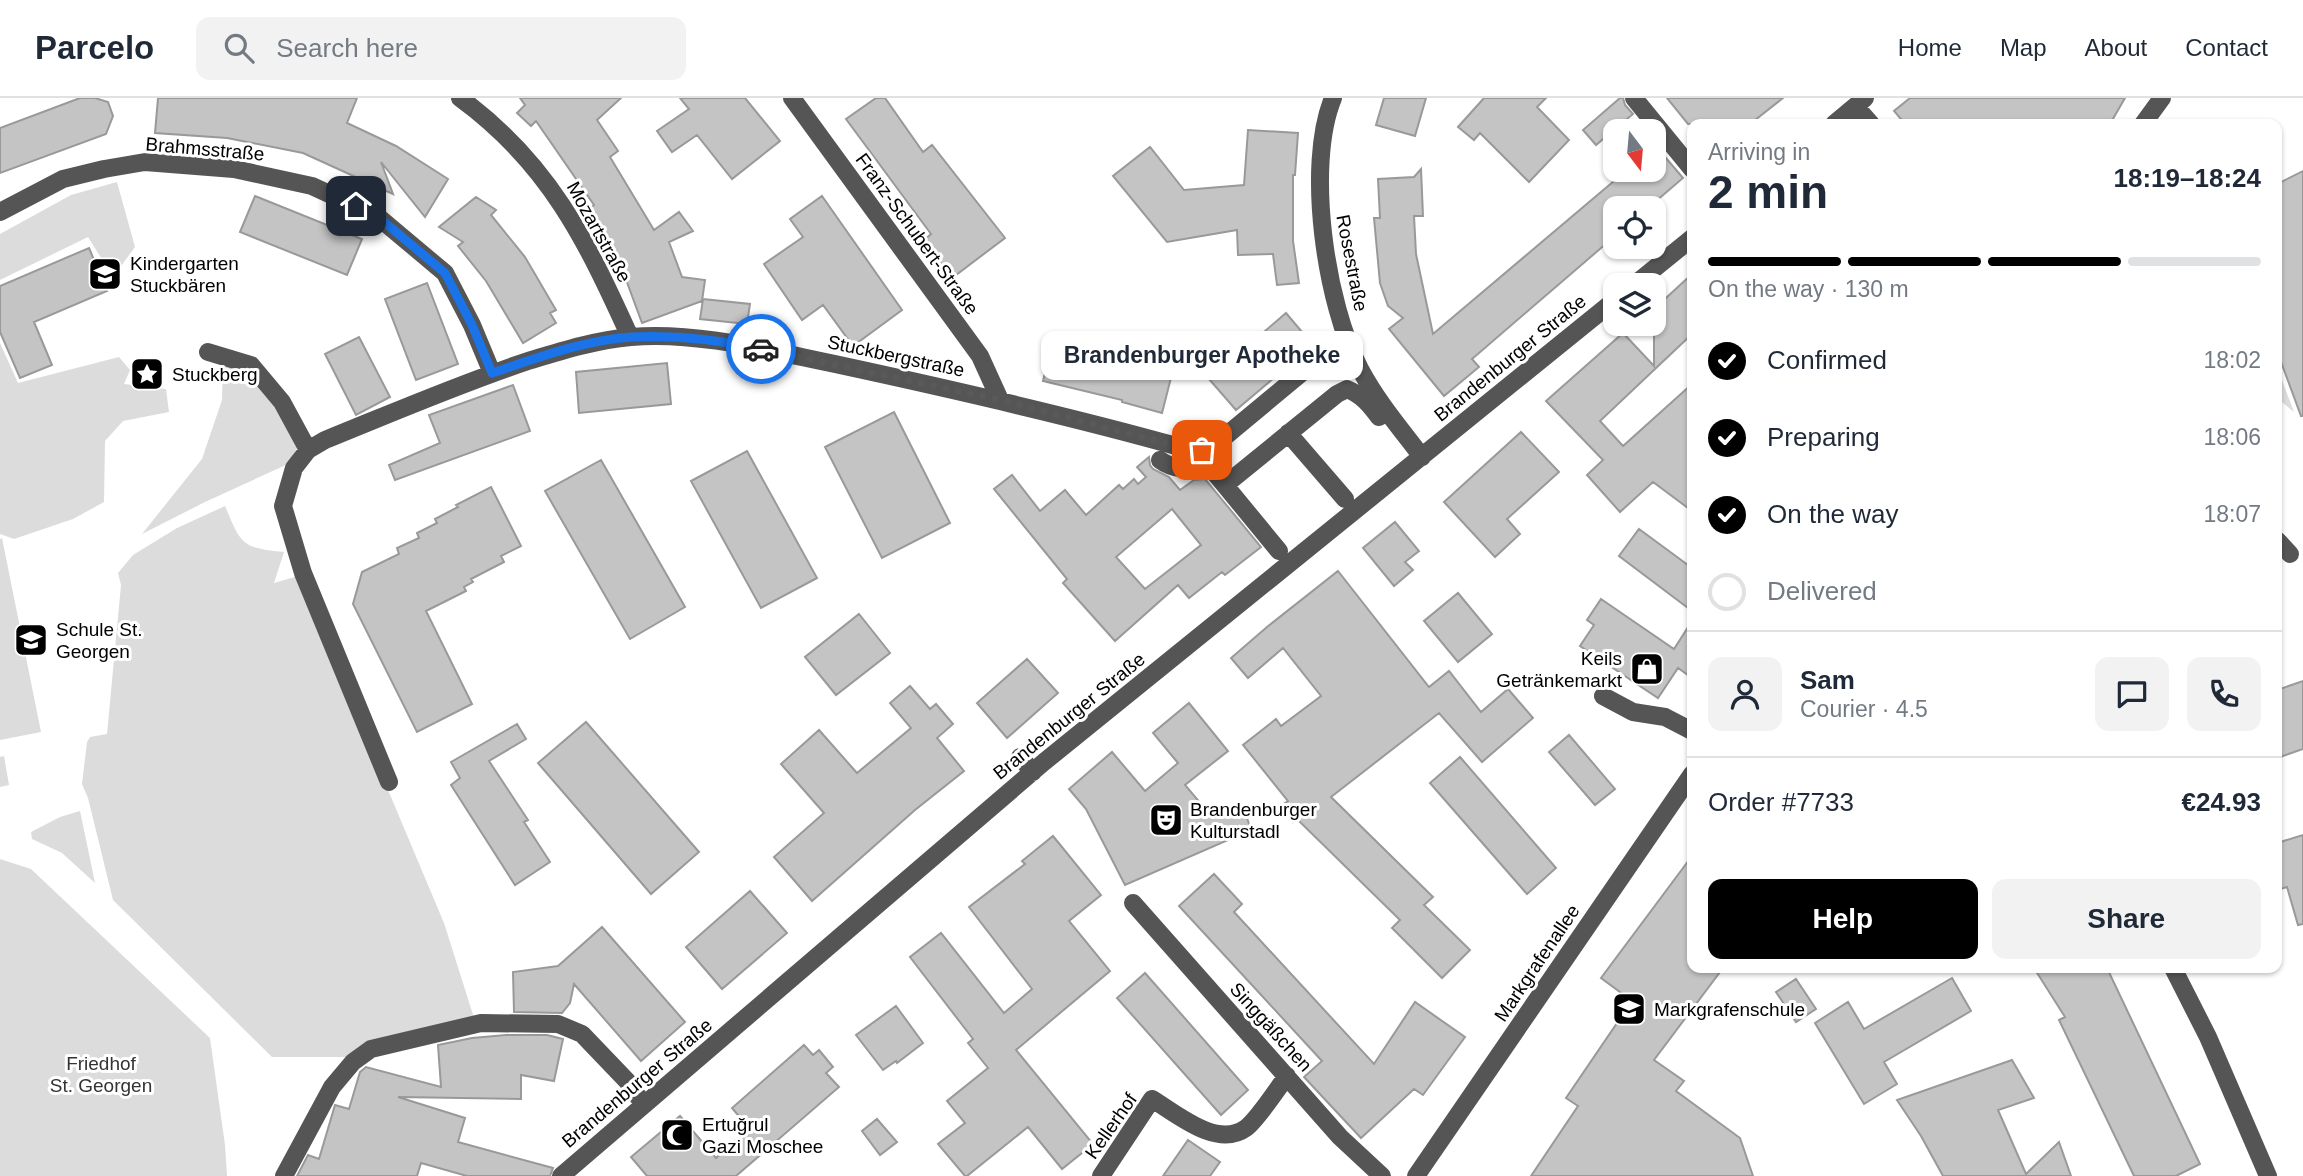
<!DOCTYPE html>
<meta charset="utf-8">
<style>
:root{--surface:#fff;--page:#f2f2f3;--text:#1f2937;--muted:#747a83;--line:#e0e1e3;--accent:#000}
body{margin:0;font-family:Helvetica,sans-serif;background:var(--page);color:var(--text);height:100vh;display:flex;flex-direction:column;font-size:26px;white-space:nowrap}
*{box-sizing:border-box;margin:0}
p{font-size:23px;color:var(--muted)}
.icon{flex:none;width:38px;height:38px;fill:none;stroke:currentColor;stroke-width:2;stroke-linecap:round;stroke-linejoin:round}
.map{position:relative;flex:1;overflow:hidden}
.panel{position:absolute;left:1687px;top:21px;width:595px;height:854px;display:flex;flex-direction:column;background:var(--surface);border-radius:14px;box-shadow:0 2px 5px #0004}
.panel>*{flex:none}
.needle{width:46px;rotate:164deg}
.buttons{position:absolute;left:1603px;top:21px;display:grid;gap:14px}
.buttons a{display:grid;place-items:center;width:63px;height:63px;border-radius:14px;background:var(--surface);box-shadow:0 2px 5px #0004;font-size:35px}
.pin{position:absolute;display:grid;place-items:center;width:60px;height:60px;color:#fff;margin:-30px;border-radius:14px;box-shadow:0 4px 10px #0006}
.courier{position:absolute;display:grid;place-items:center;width:70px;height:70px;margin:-35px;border:5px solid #1a73e8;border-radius:50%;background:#fff;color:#222;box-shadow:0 2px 9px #0007}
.bubble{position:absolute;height:49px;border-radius:14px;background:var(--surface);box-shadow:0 2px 5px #0004;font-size:23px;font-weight:700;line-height:49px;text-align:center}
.headline em{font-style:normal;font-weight:700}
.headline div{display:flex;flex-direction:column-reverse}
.headline{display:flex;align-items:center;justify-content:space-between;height:119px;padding:0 21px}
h1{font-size:46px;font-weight:700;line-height:52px}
.bar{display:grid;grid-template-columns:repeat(4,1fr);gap:10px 7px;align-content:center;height:84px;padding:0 21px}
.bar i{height:9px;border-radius:5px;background:var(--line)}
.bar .selected{background:var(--accent)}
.bar p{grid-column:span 4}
.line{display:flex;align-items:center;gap:18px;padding:0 21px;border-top:2px solid var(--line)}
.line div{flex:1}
.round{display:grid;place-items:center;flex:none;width:74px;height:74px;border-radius:14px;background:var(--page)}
ol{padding:0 21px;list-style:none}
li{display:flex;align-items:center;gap:21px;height:77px}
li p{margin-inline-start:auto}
li .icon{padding:7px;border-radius:50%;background:var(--accent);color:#fff;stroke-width:4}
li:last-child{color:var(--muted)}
li i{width:38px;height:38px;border:4px solid var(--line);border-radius:50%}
.button{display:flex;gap:14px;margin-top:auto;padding:14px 21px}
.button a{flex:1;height:80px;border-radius:14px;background:var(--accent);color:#fff;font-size:28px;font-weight:700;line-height:80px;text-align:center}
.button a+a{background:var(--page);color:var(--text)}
header{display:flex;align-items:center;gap:42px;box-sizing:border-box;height:98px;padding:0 35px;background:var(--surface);border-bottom:2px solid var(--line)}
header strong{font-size:33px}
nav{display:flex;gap:38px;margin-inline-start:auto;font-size:24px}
.search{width:490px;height:63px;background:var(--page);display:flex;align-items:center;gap:18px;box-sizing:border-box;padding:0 24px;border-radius:14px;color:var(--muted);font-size:26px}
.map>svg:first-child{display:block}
.green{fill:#dcdcdc}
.building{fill:#c4c4c4;stroke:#999;stroke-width:2;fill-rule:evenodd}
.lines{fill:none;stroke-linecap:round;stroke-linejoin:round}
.minor{stroke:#555;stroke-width:18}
.done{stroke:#595959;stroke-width:7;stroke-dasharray:0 12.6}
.route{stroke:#1a73e8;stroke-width:9}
.labels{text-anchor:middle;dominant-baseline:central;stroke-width:6;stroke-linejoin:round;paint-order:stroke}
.street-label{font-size:19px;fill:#000;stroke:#fff}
.poi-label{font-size:19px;fill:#000;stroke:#fff;text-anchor:start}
.park-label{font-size:19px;fill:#333;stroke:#fff}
</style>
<header>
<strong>Parcelo</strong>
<div class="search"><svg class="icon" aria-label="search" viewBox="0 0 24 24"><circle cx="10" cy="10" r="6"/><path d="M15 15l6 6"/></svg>Search here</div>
<nav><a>Home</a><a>Map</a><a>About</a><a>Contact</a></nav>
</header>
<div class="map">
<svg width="2303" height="1078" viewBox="0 0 2303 1078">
<rect width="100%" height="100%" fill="#fff"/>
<!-- green -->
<path class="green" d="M117,84L135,149L113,179L88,139L0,182V136L71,97Z
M0,245L18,285L119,259L130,272L124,286L166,291L169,314L123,323L105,343L104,404L73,421L14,441L0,436Z
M223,263L249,270L265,289L299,347L288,366L205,404L142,436L202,361L222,302Z
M2277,269L2294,314L2277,300Z
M225,408C241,446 241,450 284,454L274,485L298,478L444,825L475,923L348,959H272L113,802L88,700L82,686L87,644L90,639L107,636L121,487L118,475L133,457L177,430Z
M2,440L41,634L0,642V441Z
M4,658L9,687L0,689V659Z
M80,713L95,785L62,755L32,741L31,734L60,719Z
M0,761L31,771L210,940L225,1047L227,1078H0Z"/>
<!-- building -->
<path class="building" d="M80,0H95L108,4L113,18L106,36L0,75V30Z
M158,0H357L347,25L396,48L448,81L425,119L381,64L393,96L303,55L227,40L155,35Z
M520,0H621L597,22L618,53L610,59L654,132L679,114L693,133L669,144L682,179L705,182L702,203L642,225L618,160L588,111L594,107L536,23L531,28L517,15L525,7Z
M680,0H745L780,43L732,81L697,37L672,54L657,33L689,11Z
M876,0H885L923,54L932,47L1005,140L952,180L923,143L931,136L846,21Z
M1384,0H1426L1415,38L1376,27Z
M1484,0H1546L1537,9L1569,42L1529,84L1480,35L1474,42L1458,29Z
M1620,0H1623L1625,7L1633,16L1596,47L1583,32Z
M1667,0H1783L1750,26H1688Z
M1910,0H2125L2110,26H1905L1894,13Z
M1248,32L1298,35L1295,77H1293V143L1299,185L1277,187L1273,156L1238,157L1237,132L1167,144L1113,78L1150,49L1184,92L1244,87Z
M1654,46L1683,80L1648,110H1615V138L1472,261L1479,269L1444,298L1389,231L1403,220L1388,208L1380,185L1374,120H1380L1378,81L1414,79L1421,71L1423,118H1414L1416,156L1433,236L1627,72H1654Z
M2303,73V318H2301L2277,253V86Z
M255,98L362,141L347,177L240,134Z
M822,98L902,212L853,248L823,207L802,222L764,166L803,139L790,121Z
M476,99L496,112L491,117L525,159L556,212L550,215L556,225L523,245L486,183L458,148L463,144L439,129Z
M89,150L107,193L34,224L52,267L20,280L0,234V188Z
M1692,176V236L1600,323L1623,348L1692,286V413L1653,384L1620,414L1587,377L1603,362L1546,303L1623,235L1654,268V211Z
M427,185L458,266L416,282L385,201Z
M703,201L750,206L747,226L700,221Z
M1286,215L1313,247L1236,312L1209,281Z
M1054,236L1174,268L1162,315L1122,304V302L1043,283Z
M359,239L390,299L356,317L325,256Z
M667,265L671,306L579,315L576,274Z
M513,287L530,333L395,382L389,367L440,345L429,317Z
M894,314L950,425L882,460L825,349Z
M1521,334L1559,374L1507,421L1520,436L1495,459L1444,404Z
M747,353L817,480L761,510L691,383Z
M1149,359L1150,367L1153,371L1169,379L1180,392L1194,382L1205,381L1261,449L1225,477L1222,474L1189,500L1178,487L1115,543L1063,485L1067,481L994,391L1012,377L1040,413L1065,392L1086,417L1119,387L1123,391L1134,381L1138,386L1146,379L1137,369ZM1172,411L1201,447L1145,491L1116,459Z
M601,362L685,509L630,541L545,393Z
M491,389L521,448L501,458L504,464L471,481L473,484L464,489L466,493L426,513L472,606L417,634L353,506L362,474L399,456L397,450L419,440L417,435L437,425L435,421L458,409L456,407Z
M1395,424L1419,453L1405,464L1413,472L1394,488L1363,450Z
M1639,431L1692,470V513L1619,458Z
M1338,473L1429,589L1449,573L1481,614L1508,591L1533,620L1482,664L1439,615L1331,699L1433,799L1424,807L1470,852L1442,880L1392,830L1400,822L1297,721L1293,724L1282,707L1288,703L1243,647L1276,621L1281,628L1321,598L1283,550L1248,580L1231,560L1267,529Z
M1458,495L1492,536L1458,564L1424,523Z
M1601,501L1674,551L1692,523V580L1678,570L1658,600L1580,548L1594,527L1587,522Z
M859,516L890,555L836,597L805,559Z
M1027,561L1058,595L1007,640L977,605Z
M2303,583V651L2277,660V592Z
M910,588L930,611L936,606L953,626L937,640L964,673L915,712L812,803L774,759L824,715L781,666L819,632L857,675L911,630L890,605Z
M1189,605L1228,653L1185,687L1212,719L1243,708L1251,732L1125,787L1086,711L1069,691L1112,654L1145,693L1178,665L1153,635Z
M586,624L699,754L651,796L538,665Z
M517,626L526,641L489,663L528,722L524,724L550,764L515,787L451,687L460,680L451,664Z
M1569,637L1615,691L1595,707L1549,654Z
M1460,659L1556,770L1527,796L1430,685Z
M2303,737V826L2298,827L2287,789L2277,792V745Z
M1053,738L1101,797L1069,823L1110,873L1016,952L1093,1046L1062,1071L1028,1029L967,1078H965L938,1046L965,1025L947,1003L988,970L968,945L973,941L910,859L941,835L1004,915L1032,891L969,809L1025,766L1022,763Z
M1692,758V870H1723L1654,962L1684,983L1676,993L1740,1040L1753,1078H1531L1578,1008L1566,1000L1632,903L1601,880Z
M1214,776L1242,806L1234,814L1374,966L1415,904L1465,939L1423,997L1414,991L1361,1040L1304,979L1322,963L1179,808Z
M750,793L787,835L722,891L686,849Z
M602,829L685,924L641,963L574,886L570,905L562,915L514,914L513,874L558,868Z
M2034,870H2107L2200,1066L2176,1078H2134L2059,922L2065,919Z
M1145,875L1248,992L1221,1017L1117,900Z
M1952,880L1971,913L1884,964L1897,986L1864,1006L1815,925L1848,904L1864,931Z
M1796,881L1816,911L1796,924L1776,894Z
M896,908L923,945L897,965L896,963L883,972L856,937Z
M506,937H547L563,941L554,983L521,977V1001L398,999L465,1020L458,1044L553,1070L550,1078H467L421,1065L417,1078H297L308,1057L319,1061L335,1007L349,1011L360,974L366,969L441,989L438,947L472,940Z
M804,947L813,957L819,952L833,969L826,975L839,989L736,1078H647L631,1059L680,1018L716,1060L749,1030L732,1010Z
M2012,962L2034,1000L1998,1012L2026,1076L2059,1044L2071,1078H1943L1921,1038L1897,1002Z
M877,1021L897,1044L880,1057L862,1033Z
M1188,1042L1220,1064L1210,1078H1163Z"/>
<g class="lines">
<!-- minor -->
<path class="minor" d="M460,0C549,65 586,142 630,239
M792,0L980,258L1000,302
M1333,0C1305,68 1326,207 1360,271C1377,303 1400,330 1422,359
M1634,0L1692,71
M1856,9L1871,26
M1834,26L1865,0
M2143,26L2162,0
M0,114L63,81L104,71L145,64L234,71L312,88L377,118L445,175L472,227L492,275
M1634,187L1692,140
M208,254L251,267L282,304L308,352
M1288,335L1345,401
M1160,362C1173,372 1193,373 1209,368
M1205,363L1279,453
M1225,387L1337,296L1347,291C1362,297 1370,307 1379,319
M2277,442L2290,456
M1603,598L1633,614L1665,619L1692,633
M1020,659L1033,674
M389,684L303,475L283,408L294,370L308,352L325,342C392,315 459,286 528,263C561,253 596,242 631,239C696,233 771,253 835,266C951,291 1066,317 1180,349L1202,352L1222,341L1346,238
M1133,805L1340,1039L1382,1078
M2173,870L2208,939L2268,1078
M284,1078L332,989L353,964L371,951L481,925L558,926L582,936L627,983L644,1007
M561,1078L1044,664L1615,202
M1101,1078L1152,1001C1177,1016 1217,1051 1246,1030C1258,1021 1277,991 1287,978
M1416,1078L1692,676"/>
</g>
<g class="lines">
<!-- done -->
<path class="done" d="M761,251L1000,302L1180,349L1202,352"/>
<!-- route -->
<path class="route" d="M356,108L377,118L445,175L472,227L492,275C537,260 584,242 632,239C674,237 720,242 761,251"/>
</g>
<!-- icons -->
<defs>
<symbol id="school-square" viewBox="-11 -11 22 22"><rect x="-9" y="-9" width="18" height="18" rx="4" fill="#000" stroke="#fff"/><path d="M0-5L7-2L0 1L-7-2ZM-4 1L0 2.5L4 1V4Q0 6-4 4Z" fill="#fff"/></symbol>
<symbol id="sight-square" viewBox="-11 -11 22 22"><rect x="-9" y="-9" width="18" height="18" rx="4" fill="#000" stroke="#fff"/><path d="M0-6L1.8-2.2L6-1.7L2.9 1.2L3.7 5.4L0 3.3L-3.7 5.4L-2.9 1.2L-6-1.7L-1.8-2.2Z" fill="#fff"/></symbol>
<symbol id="shop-square" viewBox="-11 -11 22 22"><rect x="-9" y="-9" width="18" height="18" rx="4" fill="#000" stroke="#fff"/><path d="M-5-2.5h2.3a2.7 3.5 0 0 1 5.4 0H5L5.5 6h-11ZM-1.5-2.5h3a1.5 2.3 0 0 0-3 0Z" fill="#fff"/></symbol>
<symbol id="theatre-square" viewBox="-11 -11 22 22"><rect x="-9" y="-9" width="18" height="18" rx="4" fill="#000" stroke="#fff"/><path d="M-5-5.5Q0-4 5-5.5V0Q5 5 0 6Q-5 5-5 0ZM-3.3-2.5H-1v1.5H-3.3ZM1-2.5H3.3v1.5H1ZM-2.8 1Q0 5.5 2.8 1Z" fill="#fff"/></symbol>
<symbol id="mosque-square" viewBox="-11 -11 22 22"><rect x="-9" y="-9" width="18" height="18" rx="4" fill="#000" stroke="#fff"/><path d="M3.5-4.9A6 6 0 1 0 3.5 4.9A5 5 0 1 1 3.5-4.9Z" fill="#fff"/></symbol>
</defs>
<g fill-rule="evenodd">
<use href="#school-square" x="86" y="157" width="38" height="38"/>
<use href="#sight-square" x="128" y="257" width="38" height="38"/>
<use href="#school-square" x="12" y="523" width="38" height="38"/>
<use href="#shop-square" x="1628" y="552" width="38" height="38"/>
<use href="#theatre-square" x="1147" y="703" width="38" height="38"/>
<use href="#school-square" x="1610" y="892" width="38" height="38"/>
<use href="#mosque-square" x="658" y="1018" width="38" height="38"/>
</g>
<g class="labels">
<!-- street labels -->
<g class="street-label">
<text transform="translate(205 51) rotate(5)">Brahmsstraße</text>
<text transform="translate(599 134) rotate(61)">Mozartstraße</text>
<text transform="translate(917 136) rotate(54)">Franz-Schubert-Straße</text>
<text transform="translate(1352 165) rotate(79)">Rosestraße</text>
<text transform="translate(896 258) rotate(12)">Stuckbergstraße</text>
<text transform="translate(1510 260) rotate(-39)">Brandenburger Straße</text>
<text transform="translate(1069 618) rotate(-39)">Brandenburger Straße</text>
<text transform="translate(1537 865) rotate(-56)">Markgrafenallee</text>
<text transform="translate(1271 929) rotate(48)">Singgäßchen</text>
<text transform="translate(637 985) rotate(-40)">Brandenburger Straße</text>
<text transform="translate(1111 1028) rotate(-55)">Kellerhof</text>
</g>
<!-- poi labels -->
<g class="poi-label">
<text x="130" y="165">Kindergarten<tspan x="130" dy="22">Stuckbären</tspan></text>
<text x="172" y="276">Stuckberg</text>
<text x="56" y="531">Schule St.<tspan x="56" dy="22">Georgen</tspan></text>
<text x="1622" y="560" text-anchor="end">Keils<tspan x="1622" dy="22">Getränkemarkt</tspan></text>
<text x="1190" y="711">Brandenburger<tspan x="1190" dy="22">Kulturstadl</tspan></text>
<text x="1654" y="911">Markgrafenschule</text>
<text x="702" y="1026">Ertuğrul<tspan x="702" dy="22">Gazi Moschee</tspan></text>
</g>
<!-- park labels -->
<g class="park-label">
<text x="101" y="965">Friedhof<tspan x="101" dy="22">St. Georgen</tspan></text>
</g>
</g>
</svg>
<div class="buttons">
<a><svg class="needle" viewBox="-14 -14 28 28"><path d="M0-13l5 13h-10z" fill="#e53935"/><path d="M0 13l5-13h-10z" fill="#747a83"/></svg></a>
<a><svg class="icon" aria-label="locate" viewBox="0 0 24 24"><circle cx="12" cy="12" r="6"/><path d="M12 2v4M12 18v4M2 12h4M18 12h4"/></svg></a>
<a><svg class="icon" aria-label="layers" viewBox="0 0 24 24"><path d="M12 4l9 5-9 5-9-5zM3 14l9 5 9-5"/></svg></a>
</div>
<div class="pin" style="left:1202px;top:352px;background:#ea580c"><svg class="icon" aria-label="bag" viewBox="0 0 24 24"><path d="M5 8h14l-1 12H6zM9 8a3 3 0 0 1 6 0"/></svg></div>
<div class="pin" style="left:356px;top:108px;background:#1f2937"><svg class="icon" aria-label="home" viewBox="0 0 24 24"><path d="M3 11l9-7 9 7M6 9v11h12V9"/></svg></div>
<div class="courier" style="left:761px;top:251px"><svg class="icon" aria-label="car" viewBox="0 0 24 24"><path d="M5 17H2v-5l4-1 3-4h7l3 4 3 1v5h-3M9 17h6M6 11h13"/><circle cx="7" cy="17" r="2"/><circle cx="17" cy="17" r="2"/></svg></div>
<div class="bubble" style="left:1041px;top:233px;width:322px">Brandenburger Apotheke</div>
<section class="panel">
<div class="headline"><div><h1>2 min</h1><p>Arriving in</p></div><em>18:19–18:24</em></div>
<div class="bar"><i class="selected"></i><i class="selected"></i><i class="selected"></i><i></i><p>On the way · 130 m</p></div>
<ol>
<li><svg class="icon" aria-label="check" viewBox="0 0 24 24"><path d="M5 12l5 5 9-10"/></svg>Confirmed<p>18:02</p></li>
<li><svg class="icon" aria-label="check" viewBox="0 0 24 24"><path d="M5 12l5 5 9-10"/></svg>Preparing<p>18:06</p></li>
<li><svg class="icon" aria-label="check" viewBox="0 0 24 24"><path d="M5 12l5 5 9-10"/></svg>On the way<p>18:07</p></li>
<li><i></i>Delivered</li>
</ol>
<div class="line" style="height:126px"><a class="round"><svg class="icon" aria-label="person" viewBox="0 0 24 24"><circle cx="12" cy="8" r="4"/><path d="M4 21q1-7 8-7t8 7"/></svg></a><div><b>Sam</b><p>Courier · 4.5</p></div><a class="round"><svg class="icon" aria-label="chat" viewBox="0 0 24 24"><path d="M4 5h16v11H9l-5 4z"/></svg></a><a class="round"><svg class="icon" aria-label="phone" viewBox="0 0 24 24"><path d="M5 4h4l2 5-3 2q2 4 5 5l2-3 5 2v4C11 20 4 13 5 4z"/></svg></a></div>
<div class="line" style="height:91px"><div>Order #7733</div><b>€24.93</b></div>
<div class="button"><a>Help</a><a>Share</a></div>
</section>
</div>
